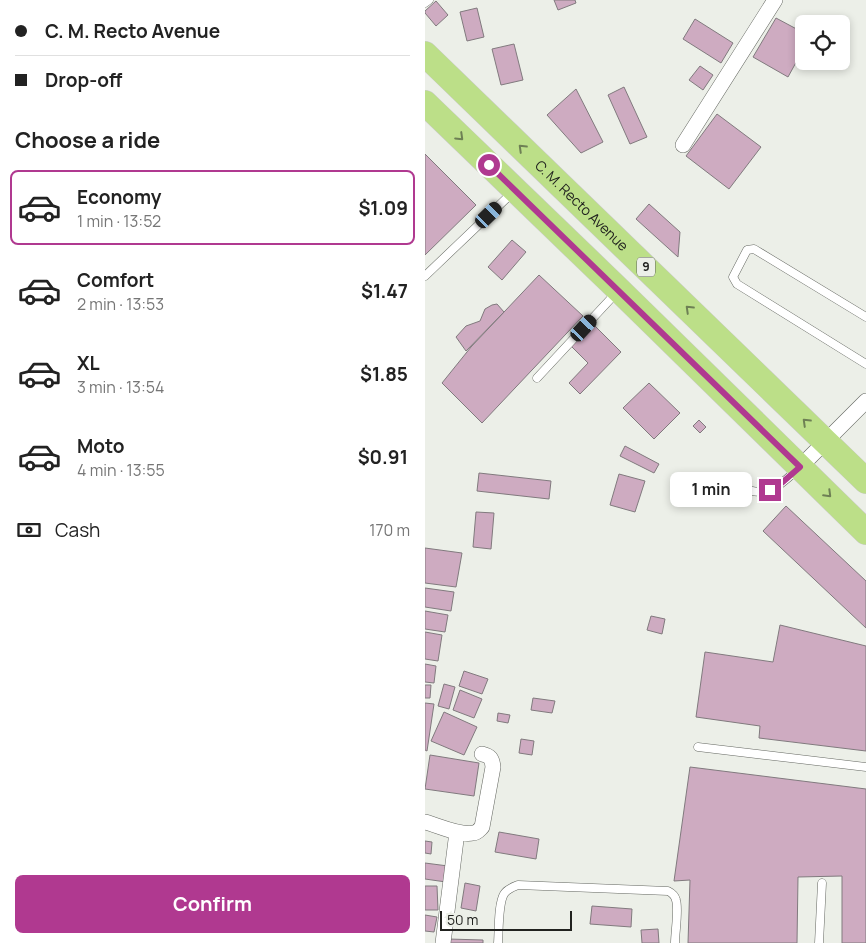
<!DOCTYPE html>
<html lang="en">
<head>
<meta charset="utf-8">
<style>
  body { margin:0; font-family:Manrope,sans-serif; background:#f2f2f2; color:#222; height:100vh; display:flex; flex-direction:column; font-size:19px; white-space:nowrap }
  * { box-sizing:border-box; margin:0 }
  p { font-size:16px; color:#767676 }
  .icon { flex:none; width:28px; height:28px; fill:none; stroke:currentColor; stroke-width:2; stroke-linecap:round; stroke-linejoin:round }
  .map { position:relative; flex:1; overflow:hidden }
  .sheet { display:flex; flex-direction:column; background:#fff; width:425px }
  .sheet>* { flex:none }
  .hud { display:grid; align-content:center; height:110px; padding:0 15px; background:#fff }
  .tools { position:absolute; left:370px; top:15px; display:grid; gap:10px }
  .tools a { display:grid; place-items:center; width:55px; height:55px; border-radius:8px; background:#fff; box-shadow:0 2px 8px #0003; font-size:25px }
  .scale { position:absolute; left:15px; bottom:12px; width:132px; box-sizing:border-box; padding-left:5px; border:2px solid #21221f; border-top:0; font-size:14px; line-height:18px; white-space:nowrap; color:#21221f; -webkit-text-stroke:4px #ecefe8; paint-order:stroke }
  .end { position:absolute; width:22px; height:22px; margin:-11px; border:6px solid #b03990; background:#fff; box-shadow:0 0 0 2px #fff }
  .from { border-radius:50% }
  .bubble { position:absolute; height:35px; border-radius:8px; background:#fff; box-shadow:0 2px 8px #0003; font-size:16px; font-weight:700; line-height:35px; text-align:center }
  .car { position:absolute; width:15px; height:30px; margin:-15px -8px; border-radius:6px; box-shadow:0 0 4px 1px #0007; background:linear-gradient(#222 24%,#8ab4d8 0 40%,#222 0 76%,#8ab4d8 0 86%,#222 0) }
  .hud b { display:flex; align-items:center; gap:18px; height:48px; font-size:19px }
  .hud b+b { border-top:1px solid #e0e0e0 }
  .hud i { width:12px; height:12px; background:#222 }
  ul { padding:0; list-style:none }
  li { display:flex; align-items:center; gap:15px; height:75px; margin:0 10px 8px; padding:0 5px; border:2px solid transparent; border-radius:8px }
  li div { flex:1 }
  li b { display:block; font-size:19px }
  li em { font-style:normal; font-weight:700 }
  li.current { border-color:#b03990 }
  li>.icon { width:45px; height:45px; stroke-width:1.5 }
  h2 { padding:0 15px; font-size:22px; line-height:60px }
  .pay { display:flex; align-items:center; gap:12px; height:55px; padding:0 15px; font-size:19px }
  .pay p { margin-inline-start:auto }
  .button { display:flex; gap:10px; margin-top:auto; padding:10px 15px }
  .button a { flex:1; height:58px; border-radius:8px; background:#b03990; color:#fff; font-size:20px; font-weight:700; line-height:58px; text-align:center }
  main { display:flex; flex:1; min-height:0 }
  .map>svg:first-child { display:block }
  .building { fill:#ceabc1; stroke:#817a7e }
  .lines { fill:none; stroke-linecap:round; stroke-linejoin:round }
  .service-casing { stroke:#656862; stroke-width:9 }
  .minor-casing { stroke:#656862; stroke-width:16 }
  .trunk-casing { stroke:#cacac9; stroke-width:26 }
  .service { stroke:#fff; stroke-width:8 }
  .minor { stroke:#fff; stroke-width:15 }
  .trunk { stroke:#bcdf88; stroke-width:25 }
  .oneway { stroke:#6e8054 }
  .route { stroke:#b03990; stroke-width:6 }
  .labels { text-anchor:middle; stroke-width:4.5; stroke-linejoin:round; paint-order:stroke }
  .shield { fill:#ecefe8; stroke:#5e605b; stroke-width:1 }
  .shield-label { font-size:12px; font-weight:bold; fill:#21221f }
  .street-label { font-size:14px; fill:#21221f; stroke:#ecefe8 }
</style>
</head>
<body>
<main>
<section class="sheet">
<div class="hud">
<b><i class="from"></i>C. M. Recto Avenue</b>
<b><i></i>Drop-off</b>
</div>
<h2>Choose a ride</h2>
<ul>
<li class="current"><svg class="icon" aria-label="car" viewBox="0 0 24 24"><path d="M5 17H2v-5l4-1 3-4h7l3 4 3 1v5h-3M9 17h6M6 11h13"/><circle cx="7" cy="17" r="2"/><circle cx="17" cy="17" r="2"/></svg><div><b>Economy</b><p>1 min · 13:52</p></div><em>$1.09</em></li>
<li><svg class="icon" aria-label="car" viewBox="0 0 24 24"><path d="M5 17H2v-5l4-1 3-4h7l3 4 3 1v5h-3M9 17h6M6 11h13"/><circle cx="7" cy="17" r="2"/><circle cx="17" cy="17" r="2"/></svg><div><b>Comfort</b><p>2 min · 13:53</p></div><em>$1.47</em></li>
<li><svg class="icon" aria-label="car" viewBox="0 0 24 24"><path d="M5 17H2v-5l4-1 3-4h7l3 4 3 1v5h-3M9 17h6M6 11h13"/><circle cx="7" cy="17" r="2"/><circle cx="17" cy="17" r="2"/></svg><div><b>XL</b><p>3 min · 13:54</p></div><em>$1.85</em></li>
<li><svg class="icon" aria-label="car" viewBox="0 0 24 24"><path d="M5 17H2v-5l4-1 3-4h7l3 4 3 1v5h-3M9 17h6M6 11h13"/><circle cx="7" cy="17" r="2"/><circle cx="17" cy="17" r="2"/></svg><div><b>Moto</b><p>4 min · 13:55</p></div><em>$0.91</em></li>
</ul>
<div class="pay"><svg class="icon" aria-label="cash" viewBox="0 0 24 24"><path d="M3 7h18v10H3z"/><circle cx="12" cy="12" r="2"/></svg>Cash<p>170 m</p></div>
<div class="button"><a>Confirm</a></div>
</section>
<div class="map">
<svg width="441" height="943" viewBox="0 0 441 943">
  <rect width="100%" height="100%" fill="#ecefe8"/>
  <path class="building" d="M129,0H150L151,3L133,10Z
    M11,1L23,15L11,26L0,13V11Z
    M52,8L59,37L42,41L35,12Z
    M351,18L379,33V48L363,77L328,57Z
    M270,19L308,43L296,63L258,39Z
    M89,44L98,80L76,85L67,49Z
    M275,66L288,75L278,90L264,80Z
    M199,87L222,137L205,144L183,95Z
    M151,89L178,142L156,153L122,115Z
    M292,114L336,147L304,189L261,156Z
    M0,154L51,205L0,255Z
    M224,204L255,232L253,257L211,219Z
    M87,240L101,252L77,280L63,267Z
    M114,275L158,316L57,423L17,383L46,347Z
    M72,304L79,312L41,351L31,337L41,326L55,321L60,309L67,305Z
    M167,323L196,352L155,394L144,383L163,363L145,345Z
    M224,383L255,413L229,439L198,408Z
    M274,420L281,427L275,433L268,426Z
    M200,446L234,464L229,473L195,456Z
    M54,473L126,481L124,499L52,491Z
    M194,474L220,481L210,512L185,505Z
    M361,506L441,581V628L338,531Z
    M51,512L69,513L66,549L48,547Z
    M0,548L37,553L31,587L0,583Z
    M0,588L29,592L26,611L0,607Z
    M0,611L23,615L20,632L0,629Z
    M226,616L240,619L237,634L222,630Z
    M355,625L441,646V751L334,738L335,726L271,717L280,652L348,662Z
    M0,632L17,635L13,661L0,659Z
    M0,664L11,666L9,683L0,682Z
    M39,671L63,679L57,694L34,686Z
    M19,684L30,687L24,709L13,706Z
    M0,685H6L5,698H0Z
    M35,690L57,699L49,718L28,710Z
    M108,698L130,701L127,713L106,710Z
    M0,703L9,704L2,751L0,750Z
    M19,712L52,727L39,755L6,741Z
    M73,713L85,715L83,723L72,721Z
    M96,739L109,741L107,755L94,753Z
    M5,755L54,763L49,796L0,789Z
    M265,767L441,789V943H417V876L373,877L372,943H263L265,880L249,881Z
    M74,832L114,839L111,859L70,852Z
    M0,841L7,842L6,854L0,853Z
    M0,863L23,866L21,882L0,879Z
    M40,883L55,886L51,911L36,908Z
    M0,886H12L13,910H0Z
    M167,906L207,909L206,927L165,924Z
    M0,915L12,917L9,932L0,931Z
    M233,929L234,943H217L216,930Z
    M23,939L58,940V943H23Z"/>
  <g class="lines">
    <defs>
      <path id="service" d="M0,3L4,0
        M0,276L87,193
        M441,317L329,249L322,250L308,277L312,284L441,364
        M112,378L192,292
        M292,477C308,484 331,498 348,489C357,484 365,476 373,469
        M273,747L441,767
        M73,943C74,931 73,904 79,894C82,889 88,887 93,885L243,891C247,893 250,895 251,900C254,909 250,932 250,943
        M394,943L397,883"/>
      <path id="minor" d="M258,145L350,0
        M375,467L441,401
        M0,822C12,825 35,836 48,833C52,833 54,830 57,827L68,767C67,758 65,756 57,754
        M18,943L32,832"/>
      <g id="trunk">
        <path id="s1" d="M0,54L441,481"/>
        <path d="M0,103L194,290L441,532"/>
      </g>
    </defs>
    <use href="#service" class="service-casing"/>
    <use href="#minor" class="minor-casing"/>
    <use href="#trunk" class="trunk-casing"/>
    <use href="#service" class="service"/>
    <use href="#minor" class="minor"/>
    <use href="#trunk" class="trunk"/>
  </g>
  <defs><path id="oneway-chevron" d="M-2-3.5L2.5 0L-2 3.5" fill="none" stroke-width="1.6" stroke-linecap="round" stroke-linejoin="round" transform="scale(1.25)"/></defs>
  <g class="oneway">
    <use href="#oneway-chevron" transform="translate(35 137) rotate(44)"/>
    <use href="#oneway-chevron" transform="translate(97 148) rotate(-136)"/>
    <use href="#oneway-chevron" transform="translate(264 309) rotate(-136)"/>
    <use href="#oneway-chevron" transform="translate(381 422) rotate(-136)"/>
    <use href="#oneway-chevron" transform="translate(403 494) rotate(45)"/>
  </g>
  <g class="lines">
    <path class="route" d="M64,165L375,467L352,487L345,490"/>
  </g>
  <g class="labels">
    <rect class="shield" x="212" y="257.5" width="18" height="19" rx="4"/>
    <g class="shield-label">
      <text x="221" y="271">9</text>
    </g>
    <g class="street-label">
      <text dy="5" stroke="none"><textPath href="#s1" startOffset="218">C. M. Recto Avenue</textPath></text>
    </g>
  </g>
</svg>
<div class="tools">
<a><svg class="icon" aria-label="locate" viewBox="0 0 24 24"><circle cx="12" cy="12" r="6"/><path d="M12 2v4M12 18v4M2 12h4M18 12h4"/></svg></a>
</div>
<div class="scale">50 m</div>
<i class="end from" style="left:64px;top:165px"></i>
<i class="end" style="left:345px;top:490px"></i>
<div class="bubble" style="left:245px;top:472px;width:82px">1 min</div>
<i class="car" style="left:64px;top:215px;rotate:46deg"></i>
<i class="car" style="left:159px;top:328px;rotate:43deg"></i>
</div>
</main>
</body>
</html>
